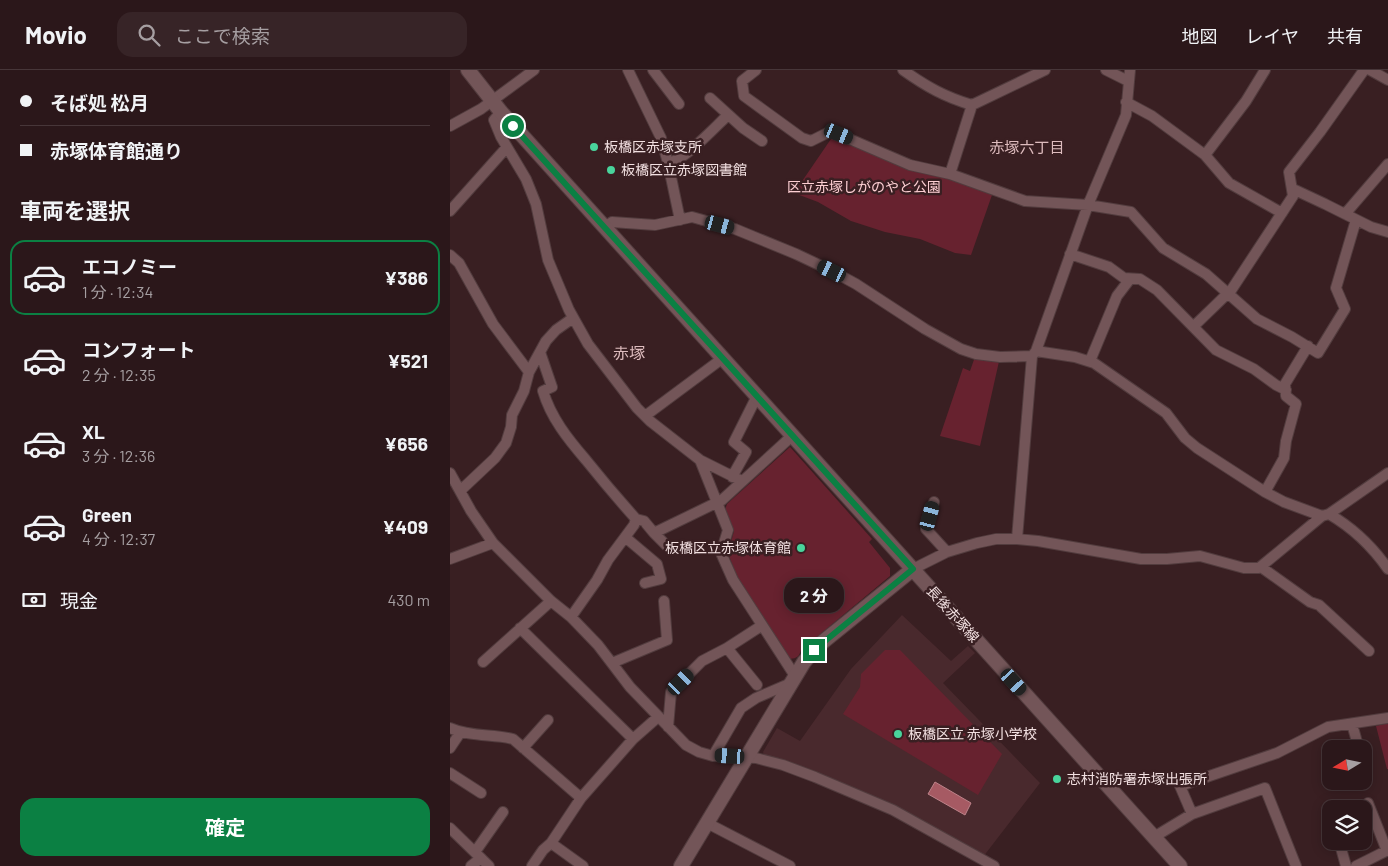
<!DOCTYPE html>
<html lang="ja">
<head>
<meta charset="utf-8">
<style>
  body { margin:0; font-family:Barlow,"Noto Sans JP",sans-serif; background:#372427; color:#f1f3f6; height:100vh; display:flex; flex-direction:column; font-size:19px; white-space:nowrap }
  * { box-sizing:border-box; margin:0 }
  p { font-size:16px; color:#a69fa2 }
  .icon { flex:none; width:28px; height:28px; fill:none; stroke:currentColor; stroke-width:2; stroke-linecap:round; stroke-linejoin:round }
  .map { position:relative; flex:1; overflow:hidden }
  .details { display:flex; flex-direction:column; background:#2b171a; width:450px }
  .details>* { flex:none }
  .top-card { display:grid; align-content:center; height:110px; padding:0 20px; background:#2b171a }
  .needle { width:32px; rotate:260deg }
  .tools { position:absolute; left:872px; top:670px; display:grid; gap:10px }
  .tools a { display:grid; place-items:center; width:50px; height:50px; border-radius:10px; background:#2b171a; box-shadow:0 2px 12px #0003,0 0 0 1px #473639; font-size:25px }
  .end { position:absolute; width:22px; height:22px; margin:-11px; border:6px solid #0b8043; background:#fff; box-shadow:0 0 0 2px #fff }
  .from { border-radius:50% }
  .bubble { position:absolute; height:35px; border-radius:15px; background:#2b171a; box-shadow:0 2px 12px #0003,0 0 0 1px #473639; font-size:16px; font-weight:700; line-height:35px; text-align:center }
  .car { position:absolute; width:15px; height:30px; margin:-15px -8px; border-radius:6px; box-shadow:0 0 4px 1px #0007; background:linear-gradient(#222 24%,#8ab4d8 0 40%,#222 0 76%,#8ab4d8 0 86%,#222 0) }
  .top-card b { display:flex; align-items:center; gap:18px; height:48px; font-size:19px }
  .top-card b+b { border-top:1px solid #473639 }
  .top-card i { width:12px; height:12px; background:#f1f3f6 }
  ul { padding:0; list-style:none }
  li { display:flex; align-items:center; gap:15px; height:75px; margin:0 10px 8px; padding:0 10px; border:2px solid transparent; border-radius:15px }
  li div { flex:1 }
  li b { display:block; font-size:19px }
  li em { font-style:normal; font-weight:700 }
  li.active { border-color:#0b8043 }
  li>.icon { width:45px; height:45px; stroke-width:1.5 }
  h2 { padding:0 20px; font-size:22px; line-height:60px }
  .pay { display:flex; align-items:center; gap:12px; height:55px; padding:0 20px; font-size:19px }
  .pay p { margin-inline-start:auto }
  .primary-button { display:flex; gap:10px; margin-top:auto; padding:10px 20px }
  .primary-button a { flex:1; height:58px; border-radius:15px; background:#0b8043; color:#fff; font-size:20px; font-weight:700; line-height:58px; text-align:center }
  header { display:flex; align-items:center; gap:30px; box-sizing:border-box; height:70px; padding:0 25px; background:#2b171a; border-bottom:1px solid #473639 }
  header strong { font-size:24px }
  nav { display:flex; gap:28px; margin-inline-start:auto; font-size:18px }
  .search { width:350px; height:45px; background:#372427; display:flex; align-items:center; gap:12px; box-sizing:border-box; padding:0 18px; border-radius:15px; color:#a69fa2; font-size:19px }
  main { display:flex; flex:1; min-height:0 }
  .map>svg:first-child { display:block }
  .built { fill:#49292d }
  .green { fill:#67222f }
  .water { fill:#a65a63; stroke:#bd8289 }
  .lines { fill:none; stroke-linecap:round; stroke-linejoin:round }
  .street-casing { stroke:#523c3e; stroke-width:12 }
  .secondary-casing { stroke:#523c3e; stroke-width:16 }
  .street { stroke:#735558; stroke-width:10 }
  .secondary { stroke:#735558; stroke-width:14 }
  .route { stroke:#0b8043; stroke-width:6 }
  .poi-dot { fill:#49d49c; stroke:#391f22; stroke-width:2 }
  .labels { text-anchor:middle; stroke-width:5; stroke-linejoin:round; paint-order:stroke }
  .poi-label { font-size:14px; fill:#f2e0e1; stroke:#391f22; text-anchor:start }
  .park-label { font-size:14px; fill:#fdcfd3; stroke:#391f22 }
  .street-label { font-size:14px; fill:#f2e0e1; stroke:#391f22 }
  .neighbourhood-label { font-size:15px; fill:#debcbe; stroke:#391f22 }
  .quarter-label { font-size:16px; fill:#debcbe; stroke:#391f22 }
</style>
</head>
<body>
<header>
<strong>Movio</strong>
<div class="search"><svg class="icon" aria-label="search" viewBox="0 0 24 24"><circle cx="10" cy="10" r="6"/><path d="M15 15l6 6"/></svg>ここで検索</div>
<nav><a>地図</a><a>レイヤ</a><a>共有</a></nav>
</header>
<main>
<section class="details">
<div class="top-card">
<b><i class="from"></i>そば処 松月</b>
<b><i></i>赤塚体育館通り</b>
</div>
<h2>車両を選択</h2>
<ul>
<li class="active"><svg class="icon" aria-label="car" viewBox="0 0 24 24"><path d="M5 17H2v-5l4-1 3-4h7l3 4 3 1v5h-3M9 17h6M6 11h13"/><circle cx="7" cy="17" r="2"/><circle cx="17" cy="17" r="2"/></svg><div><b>エコノミー</b><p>1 分 · 12:34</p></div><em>¥386</em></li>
<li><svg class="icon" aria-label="car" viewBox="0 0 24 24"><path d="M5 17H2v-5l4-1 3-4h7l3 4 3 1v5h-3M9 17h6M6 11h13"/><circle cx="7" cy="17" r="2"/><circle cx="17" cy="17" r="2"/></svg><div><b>コンフォート</b><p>2 分 · 12:35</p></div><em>¥521</em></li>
<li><svg class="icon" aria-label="car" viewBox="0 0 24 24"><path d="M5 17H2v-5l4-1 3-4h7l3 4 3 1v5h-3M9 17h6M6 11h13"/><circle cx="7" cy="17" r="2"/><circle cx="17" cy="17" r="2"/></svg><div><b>XL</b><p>3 分 · 12:36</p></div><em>¥656</em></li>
<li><svg class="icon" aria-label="car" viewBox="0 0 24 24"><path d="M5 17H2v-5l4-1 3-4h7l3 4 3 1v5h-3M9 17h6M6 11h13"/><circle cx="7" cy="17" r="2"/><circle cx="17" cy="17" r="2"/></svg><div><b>Green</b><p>4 分 · 12:37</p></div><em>¥409</em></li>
</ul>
<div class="pay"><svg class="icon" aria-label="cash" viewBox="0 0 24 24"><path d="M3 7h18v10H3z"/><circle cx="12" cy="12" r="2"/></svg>現金<p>430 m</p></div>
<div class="primary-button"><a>確定</a></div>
</section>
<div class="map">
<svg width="938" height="796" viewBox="0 0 938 796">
  <rect width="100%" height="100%" fill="#391f22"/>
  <path class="built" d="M452,545L501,591L518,576L525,583L493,613L590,713L533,787L445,738L315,687L313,682L327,658L350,671L401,599Z"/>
  <path class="green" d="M383,66L499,107L542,125L521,185L505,183L470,169L435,162L401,151L368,132L344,123Z
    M526,284L550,287L530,376L490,366L513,298L520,301Z
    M340,377L422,469L419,472L440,498V506L351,580C349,587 347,588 340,589L287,507L278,483L284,461L275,440L277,434Z
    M435,580H450L552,684L528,725L393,644L410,617L411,604Z
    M938,653V699H937L926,656Z"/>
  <path class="water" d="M485,712L521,733L515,745L478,724Z"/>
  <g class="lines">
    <defs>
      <path id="street" d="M178,0L211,68L218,93L230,150
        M203,0L229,34
        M306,0L292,11L294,26L352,68L361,71L381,61L460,95L500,104L575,131L638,135L681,142L713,178L756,204L807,249L842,267L868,283L895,239L886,218L906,150
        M453,0C477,17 495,27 522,35
        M656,0L678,11
        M920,0L938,10
        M260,28L293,58L312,71
        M676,32L702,46L755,85L779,113L832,143
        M51,42L44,50L51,67L76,109L86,134L98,190L119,240L138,274L187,338L200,351L250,390L292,411
        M0,56L31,39L84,0
        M755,85L796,31L815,0
        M218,93C234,91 265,57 278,45
        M500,104L522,35L595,0
        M843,119L875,134L921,157L938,162
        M0,141L57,77
        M895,144L938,94
        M155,157L162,152L205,155L242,147L285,159L346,184L382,201L406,214L475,259L511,279L526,284L550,287L582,286
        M620,184L659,197L674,208L690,209L707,220L766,280L804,299L826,315L836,320
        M0,185L9,193L43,254L79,302
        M744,256L775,226L780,222L843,126L839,102L870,62L914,0
        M586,281L625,287L644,293L716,343L735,368L747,378L815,422L834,432L872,446
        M90,282L102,317L93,321C101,348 118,369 136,390C152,410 169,430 186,449L184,455L158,490L147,510L121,547
        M640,291L667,226L680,209
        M195,346L273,288
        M250,390L278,460L271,483L283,510L345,606
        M0,403L21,441L43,473L101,531L121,547L148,575L180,617L236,675L249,682L263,686L306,688L333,695L365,707L443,740L544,796
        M282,407L296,382L284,372L307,326
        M10,421L45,388L56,373L61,357L62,345L74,321L79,302L96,271L106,260L123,248
        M815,422L834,388L836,371L846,334L836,326L835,314L858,276
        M484,432L476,459L497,482
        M879,444C903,458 922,476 938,499
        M186,449L194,451L204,463L272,430L343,365
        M204,463L218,477
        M175,467L207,494L211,509L195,513
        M567,469L582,286L586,281L638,135L676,45L680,0
        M0,489L43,473
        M811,497L860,532L869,535L919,581
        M463,499L497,482L527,473L546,469H567L588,471L691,489H717L750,486L794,498H809L872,446L879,444L938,403
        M70,558L183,669
        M277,578L307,615
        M33,592L101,531
        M162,593L217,570L214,531
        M902,654L909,679
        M218,657L221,622L252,591L277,578L311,556
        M0,658C20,667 43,664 63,669L131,728
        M0,678L10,663
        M73,678L98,650
        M263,686L291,638L306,628L341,613
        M914,698L916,705
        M0,703L31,723
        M918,733L937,781
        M742,744L730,716L827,683L878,657L938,648
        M257,753L340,796
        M0,758L39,796
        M704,767L742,744L815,718L846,796
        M889,771L896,796
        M101,773L133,796
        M25,782L53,742
        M21,796L31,788
        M82,796L93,780L101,773L131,728L183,669L208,647
        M906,796L938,780"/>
      <path id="secondary" d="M18,0L51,42L730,796
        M231,796L354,592L369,575L463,499"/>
    </defs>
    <use href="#street" class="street-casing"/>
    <use href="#secondary" class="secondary-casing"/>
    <use href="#street" class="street"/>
    <use href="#secondary" class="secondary"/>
  </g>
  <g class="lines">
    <path class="route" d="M63,56L463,499L364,580"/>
  </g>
  <g class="poi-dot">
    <circle cx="144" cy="77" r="5"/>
    <circle cx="161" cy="100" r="5"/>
    <circle cx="351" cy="478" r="5"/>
    <circle cx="448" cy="664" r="5"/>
    <circle cx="607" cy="709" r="5"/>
  </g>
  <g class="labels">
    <g class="poi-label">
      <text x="154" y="82">板橋区赤塚支所</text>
      <text x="171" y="105">板橋区立赤塚図書館</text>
      <text x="341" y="483" text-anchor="end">板橋区立赤塚体育館</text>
      <text x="458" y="669">板橋区立 赤塚小学校</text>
      <text x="617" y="714">志村消防署赤塚出張所</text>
    </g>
    <g class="park-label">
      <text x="414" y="122">区立赤塚しがのやと公園</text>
    </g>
    <g class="street-label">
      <text transform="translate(503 544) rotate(48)" y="5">長後赤塚線</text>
    </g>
    <g class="neighbourhood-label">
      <text x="577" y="83">赤塚六丁目</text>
    </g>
    <g class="quarter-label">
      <text x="179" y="289">赤塚</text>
    </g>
  </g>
</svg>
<div class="tools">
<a><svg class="needle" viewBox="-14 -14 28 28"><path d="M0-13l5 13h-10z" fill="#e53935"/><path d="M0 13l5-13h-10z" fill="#a69fa2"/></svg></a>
<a><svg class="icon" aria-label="layers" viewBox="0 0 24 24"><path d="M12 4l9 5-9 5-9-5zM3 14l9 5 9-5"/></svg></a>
</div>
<i class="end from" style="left:63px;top:56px"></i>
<i class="end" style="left:364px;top:580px"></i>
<div class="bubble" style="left:334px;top:508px;width:60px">2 分</div>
<i class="car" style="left:389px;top:64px;rotate:112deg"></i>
<i class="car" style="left:270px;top:155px;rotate:105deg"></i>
<i class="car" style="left:382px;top:201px;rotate:296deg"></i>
<i class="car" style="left:480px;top:446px;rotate:15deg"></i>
<i class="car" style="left:231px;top:612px;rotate:45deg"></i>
<i class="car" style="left:564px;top:612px;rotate:138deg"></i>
<i class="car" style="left:280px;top:686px;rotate:273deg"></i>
</div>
</main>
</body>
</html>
